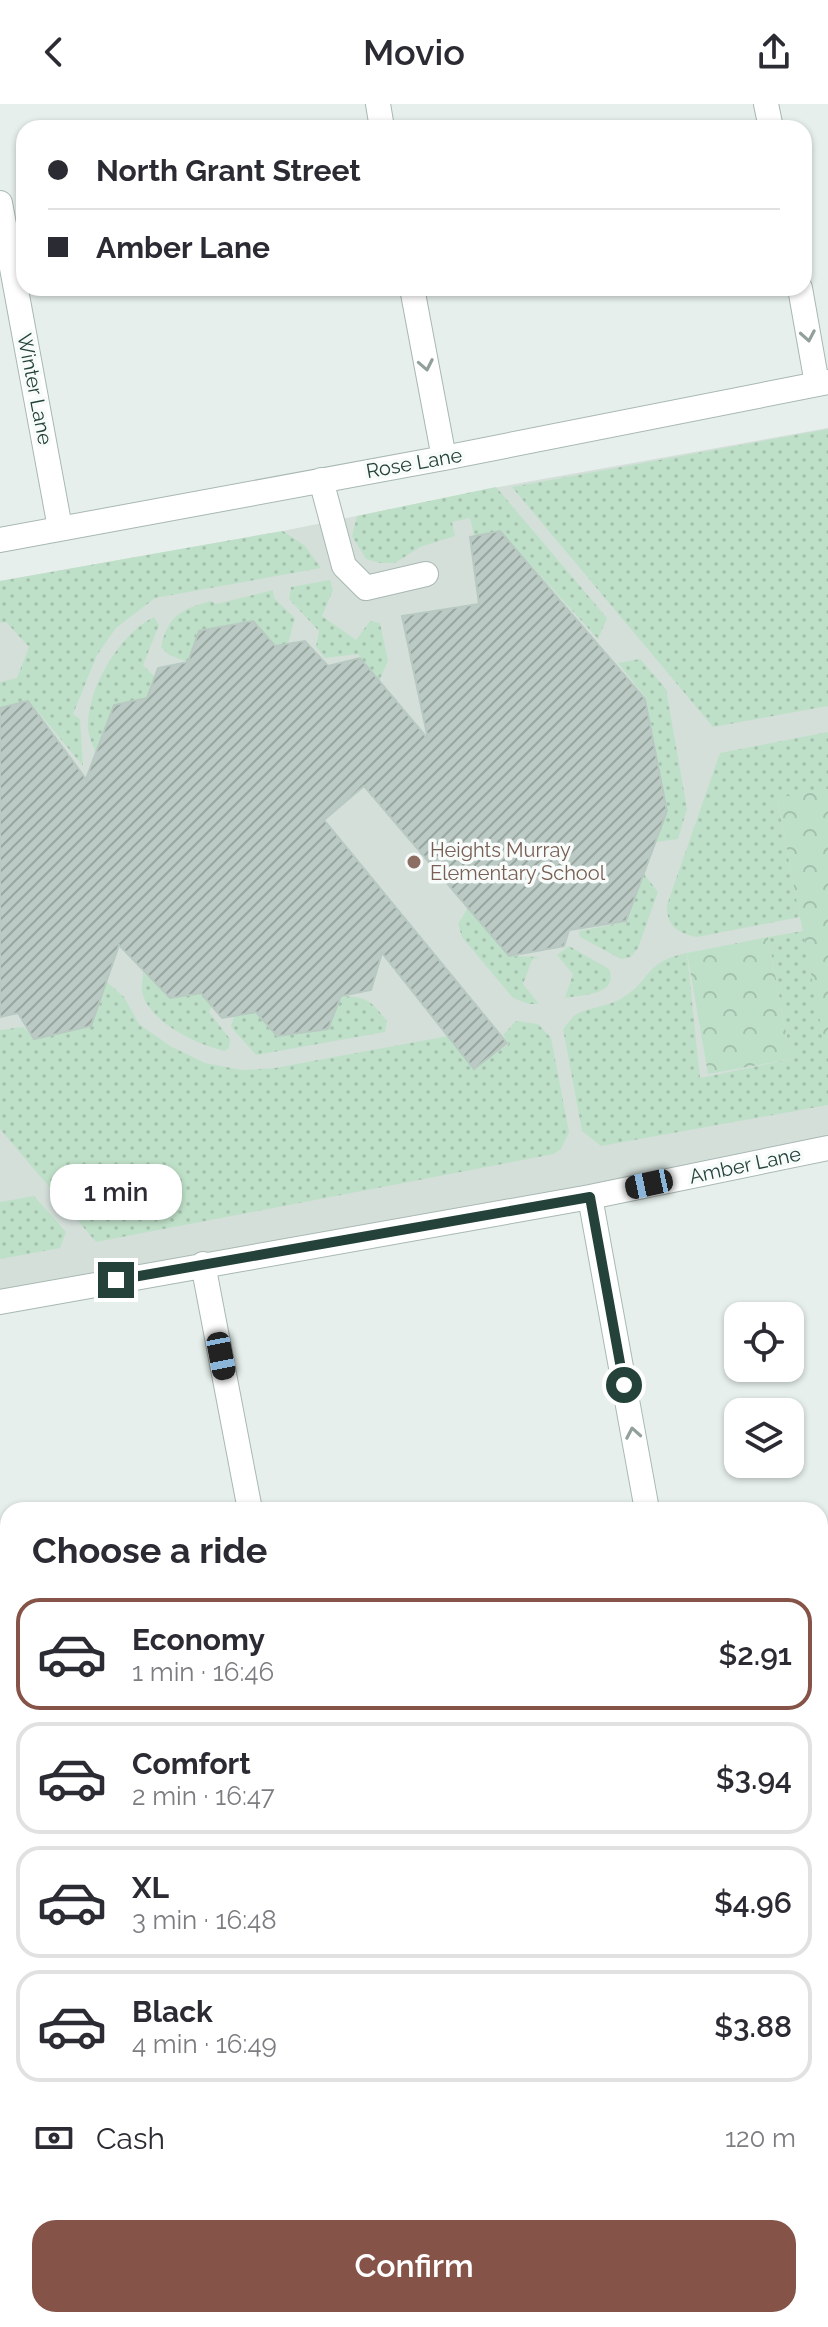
<!DOCTYPE html>
<html lang="en">
<head>
<meta charset="utf-8">
<style>
  body { margin:0; font-family:Raleway,sans-serif; background:#f2f2f3; color:#2b2b33; height:100vh; display:flex; flex-direction:column; font-size:30px; white-space:nowrap }
  * { box-sizing:border-box; margin:0 }
  p { font-size:26px; color:#7c7c81 }
  .icon { flex:none; width:44px; height:44px; fill:none; stroke:currentColor; stroke-width:2; stroke-linecap:round; stroke-linejoin:round }
  .map { position:relative; flex:1; overflow:hidden }
  .details { position:absolute; left:0px; top:1398px; width:828px; height:826px; display:flex; flex-direction:column; background:#fff; border-radius:24px 24px 0 0; box-shadow:0 2px 6px #0004 }
  .details>* { flex:none }
  .top-card { position:absolute; left:16px; top:16px; width:796px; height:176px; border-radius:24px; box-shadow:0 2px 6px #0004; display:grid; align-content:center; height:176px; padding:0 32px; background:#fff }
  .fabs { position:absolute; left:724px; top:1198px; display:grid; gap:16px }
  .fabs a { display:grid; place-items:center; width:80px; height:80px; border-radius:16px; background:#fff; box-shadow:0 2px 6px #0004; font-size:40px }
  .end { position:absolute; width:36px; height:36px; margin:-18px; border:10px solid #24423a; background:#fff; box-shadow:0 0 0 4px #fff }
  .from { border-radius:50% }
  .bubble { position:absolute; height:56px; border-radius:24px; background:#fff; box-shadow:0 2px 6px #0004; font-size:26px; font-weight:600; line-height:56px; text-align:center }
  .car { position:absolute; width:24px; height:48px; margin:-24px -12px; border-radius:10px; box-shadow:0 0 6px 2px #0007; background:linear-gradient(#222 24%,#8ab4d8 0 40%,#222 0 76%,#8ab4d8 0 86%,#222 0) }
  .top-card b { display:flex; align-items:center; gap:28px; height:76px; font-size:30px }
  .top-card b+b { border-top:2px solid #e1e1e2 }
  .top-card i { width:20px; height:20px; background:#2b2b33 }
  ul { padding:0; list-style:none }
  li { display:flex; align-items:center; gap:24px; height:112px; margin:0 16px 12px; padding:0 16px; border:4px solid #e1e1e2; border-radius:24px }
  li div { flex:1 }
  li b { display:block; font-size:30px }
  li em { font-style:normal; font-weight:600 }
  li.current { border-color:#855347 }
  li>.icon { width:72px; height:72px; stroke-width:1.5 }
  h2 { padding:0 32px; font-size:36px; line-height:96px }
  .pay { display:flex; align-items:center; gap:20px; height:88px; padding:0 32px; font-size:30px }
  .pay p { margin-inline-start:auto }
  .primary-button { display:flex; gap:16px; margin-top:auto; padding:16px 32px }
  .primary-button a { flex:1; height:92px; border-radius:24px; background:#855347; color:#fff; font-size:32px; font-weight:600; line-height:92px; text-align:center }
  header { display:flex; justify-content:space-between; align-items:center; height:104px; padding:0 32px; background:#fff; font-size:36px; font-weight:600 }
  .map>svg:first-child { display:block }
  .built { fill:#d4dfda }
  .grass { fill:url(#grass-dots) }
  .forest { fill:url(#forest-crowns) }
  .building { fill:url(#building-hatch); stroke:#b8c9c2; stroke-width:2 }
  .lines { fill:none; stroke-linecap:round; stroke-linejoin:round }
  .minor-casing { stroke:#a8b8b2; stroke-width:26 }
  .minor { stroke:#fff; stroke-width:24 }
  .oneway { stroke:#92a09c }
  .route { stroke:#24423a; stroke-width:10 }
  .education-dot { fill:#8d6e63; stroke:#f7fbf9; stroke-width:3 }
  .labels { text-anchor:middle; stroke-width:7; stroke-linejoin:round; paint-order:stroke }
  .street-label { font-size:20px; fill:#24423a; stroke:#f7fbf9 }
  .education-label { font-size:20px; fill:#785e54; stroke:#f7fbf9; text-anchor:start }
</style>
</head>
<body>
<header><svg class="icon" aria-label="back" viewBox="0 0 24 24"><path d="M15 5l-7 7 7 7"/></svg>Movio<svg class="icon" aria-label="share" viewBox="0 0 24 24"><path d="M12 15V3M7 8l5-5 5 5M5 13v7h14v-7"/></svg></header>
<div class="map">
<svg width="828" height="2223" viewBox="0 0 828 2223">
  <defs>
    <pattern id="grass-dots" width="8" height="8" patternUnits="userSpaceOnUse" patternTransform="scale(2)"><rect width="8" height="8" fill="#bfe0c8"/><path d="M2 2h.1M6 6h.1" fill="none" stroke="#a4c1ad" stroke-width="1.8" stroke-linecap="round"/></pattern>
    <pattern id="forest-crowns" width="20" height="18" patternUnits="userSpaceOnUse" patternTransform="scale(2)"><rect width="20" height="18" fill="#bfe0c8"/><path d="M2 6a3 3 0 1 1 6 0M12 15a3 3 0 1 1 6 0" fill="none" stroke="#a4c1ad"/></pattern>
    <pattern id="building-hatch" width="6" height="6" patternUnits="userSpaceOnUse" patternTransform="scale(2)"><rect width="6" height="6" fill="#bbcac4"/><path d="M-1 1l2-2M0 6l6-6M5 7l2-2" fill="none" stroke="#98a6a0"/></pattern>
  </defs>
  <rect width="100%" height="100%" fill="#e6efeb"/>
  <path class="built" d="M828,324V1039L0,1193V477L283,427L504,382Z"/>
  <path class="grass" d="M828,325V602L713,623L512,383Z
    M496,383L607,514L598,535L500,427L474,432L470,414L452,418L455,432L420,443L395,459H380L366,455L352,432L357,412Z
    M283,427L305,442L321,464L155,494L116,524L97,551L73,610L80,615L83,662L29,597L0,604V578L17,574L29,543L6,518L0,519V477Z
    M330,476L333,486L322,512L356,536L370,517L380,519L388,557L379,577L358,550L325,554L316,543L319,527L289,495L291,483Z
    M273,486L274,494L295,514L288,540L274,542L200,527L188,558L169,551L161,543C168,511 182,505 211,497L216,500Z
    M154,513L159,521L143,561L155,573L147,594L114,601L96,650C93,642 89,633 88,625C86,586 119,530 154,513Z
    M640,555L666,585L687,705L678,735L656,738L668,707L646,594L618,559Z
    M828,628V685L777,695L800,813L697,833C678,829 666,822 667,801L720,649Z
    M644,770L658,788L638,844L631,853L621,855L580,833L579,827L627,818Z
    M468,804L509,852L539,853L532,856L523,880L539,900H529L513,894L462,833L458,820Z
    M803,827L828,948V1001L601,1042L582,1027L563,925C567,921 571,914 575,911C583,905 610,902 622,894C652,876 643,858 687,849L700,974L791,955L768,833Z
    M569,842L609,865C619,891 584,891 565,894L573,870L557,851Z
    M143,868L170,894L201,889L212,902L209,908L230,935L229,944L225,947C197,941 149,918 142,888C141,882 143,874 143,868Z
    M106,877L124,893L139,920L170,942L205,959L242,966L275,964L448,932L474,965L509,940L503,931L516,917L538,920L551,934L569,1028L561,1045L554,1050L96,1138L0,1025V926L23,923L35,935L91,922Z
    M341,892C368,893 370,896 387,917L385,928L256,951L231,923L234,912L256,908L277,932L328,925Z
    M34,1092L66,1128L60,1144L0,1155V1098Z"/>
  <path class="forest" d="M828,685V948H826L777,694Z
    M768,833L791,955L708,970L687,849Z"/>
  <path class="building" d="M500,427L645,595L667,707L626,817L569,826L564,842L509,852L364,682L324,716L507,939L474,965L382,849L371,886L341,892L328,925L277,932L256,908L222,914L201,889L170,894L119,841L91,922L34,935L18,909L0,913V604L28,597L86,675L114,601L147,594L158,564L188,558L199,527L253,517L275,542L305,537L328,562L360,554L428,635L402,512L479,500L470,433Z"/>
  <g class="lines">
    <defs>
      <path id="minor" d="M378,0L382,24
        M766,0L771,24
        M0,99L60,424
        M412,184L444,354
        M800,184L817,280
        M321,376L344,462L366,484L426,470
        M0,436L444,354L828,278
        M590,1093L647,1406
        M203,1160L250,1406
        M0,1198L590,1093L828,1044
        M0,2201L4,2223
        M406,2216L407,2223
        M796,2216L797,2223"/>
    </defs>
    <use href="#minor" class="minor-casing"/>
    <use href="#minor" class="minor"/>
  </g>
  <defs><path id="oneway-chevron" d="M-2-3.5L2.5 0L-2 3.5" fill="none" stroke-width="1.6" stroke-linecap="round" stroke-linejoin="round" transform="scale(2)"/></defs>
  <g class="oneway">
    <use href="#oneway-chevron" transform="translate(808 232) rotate(80)"/>
    <use href="#oneway-chevron" transform="translate(426 261) rotate(79)"/>
    <use href="#oneway-chevron" transform="translate(633 1329) rotate(-100)"/>
  </g>
  <g class="lines">
    <path class="route" d="M116,1176L590,1093L624,1281"/>
  </g>
  <circle class="education-dot" cx="414" cy="758" r="8"/>
  <g class="labels">
    <g class="street-label">
      <text transform="translate(35 285) rotate(79)" y="7">Winter Lane</text>
      <text transform="translate(414 359) rotate(-10)" y="7">Rose Lane</text>
      <text transform="translate(745 1061) rotate(-12)" y="7">Amber Lane</text>
    </g>
    <g class="education-label">
      <text x="430" y="753">Heights Murray<tspan x="430" dy="23">Elementary School</tspan></text>
    </g>
  </g>
</svg>
<div class="fabs">
<a><svg class="icon" aria-label="locate" viewBox="0 0 24 24"><circle cx="12" cy="12" r="6"/><path d="M12 2v4M12 18v4M2 12h4M18 12h4"/></svg></a>
<a><svg class="icon" aria-label="layers" viewBox="0 0 24 24"><path d="M12 4l9 5-9 5-9-5zM3 14l9 5 9-5"/></svg></a>
</div>
<i class="end from" style="left:624px;top:1281px"></i>
<i class="end" style="left:116px;top:1176px"></i>
<div class="bubble" style="left:50px;top:1060px;width:132px">1 min</div>
<i class="car" style="left:649px;top:1080px;rotate:258deg"></i>
<i class="car" style="left:221px;top:1252px;rotate:169deg"></i>
<div class="top-card">
<b><i class="from"></i>North Grant Street</b>
<b><i></i>Amber Lane</b>
</div>
<section class="details">
<h2>Choose a ride</h2>
<ul>
<li class="current"><svg class="icon" aria-label="car" viewBox="0 0 24 24"><path d="M5 17H2v-5l4-1 3-4h7l3 4 3 1v5h-3M9 17h6M6 11h13"/><circle cx="7" cy="17" r="2"/><circle cx="17" cy="17" r="2"/></svg><div><b>Economy</b><p>1 min · 16:46</p></div><em>$2.91</em></li>
<li><svg class="icon" aria-label="car" viewBox="0 0 24 24"><path d="M5 17H2v-5l4-1 3-4h7l3 4 3 1v5h-3M9 17h6M6 11h13"/><circle cx="7" cy="17" r="2"/><circle cx="17" cy="17" r="2"/></svg><div><b>Comfort</b><p>2 min · 16:47</p></div><em>$3.94</em></li>
<li><svg class="icon" aria-label="car" viewBox="0 0 24 24"><path d="M5 17H2v-5l4-1 3-4h7l3 4 3 1v5h-3M9 17h6M6 11h13"/><circle cx="7" cy="17" r="2"/><circle cx="17" cy="17" r="2"/></svg><div><b>XL</b><p>3 min · 16:48</p></div><em>$4.96</em></li>
<li><svg class="icon" aria-label="car" viewBox="0 0 24 24"><path d="M5 17H2v-5l4-1 3-4h7l3 4 3 1v5h-3M9 17h6M6 11h13"/><circle cx="7" cy="17" r="2"/><circle cx="17" cy="17" r="2"/></svg><div><b>Black</b><p>4 min · 16:49</p></div><em>$3.88</em></li>
</ul>
<div class="pay"><svg class="icon" aria-label="cash" viewBox="0 0 24 24"><path d="M3 7h18v10H3z"/><circle cx="12" cy="12" r="2"/></svg>Cash<p>120 m</p></div>
<div class="primary-button"><a>Confirm</a></div>
</section>
</div>
</body>
</html>
